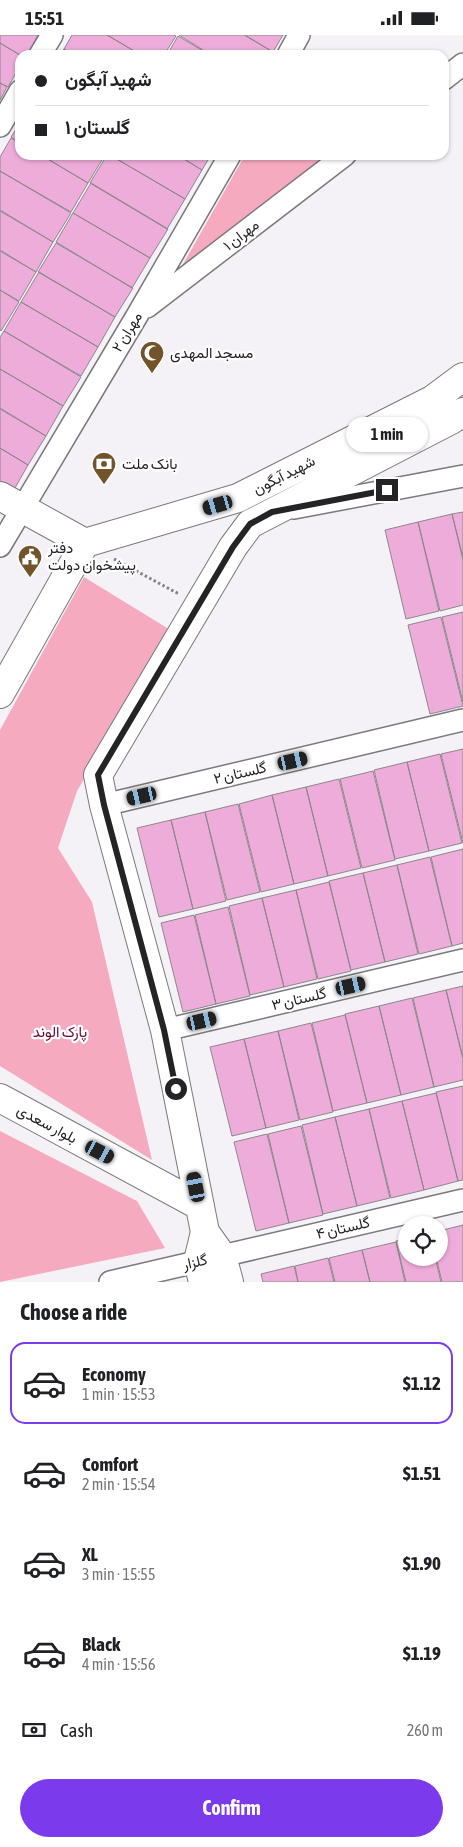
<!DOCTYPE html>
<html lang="en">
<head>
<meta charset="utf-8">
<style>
  body { margin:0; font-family:"Asap Condensed",Vazirmatn,sans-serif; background:#f6f6f6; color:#202124; height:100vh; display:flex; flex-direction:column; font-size:19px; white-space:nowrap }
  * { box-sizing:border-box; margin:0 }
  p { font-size:16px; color:#757577 }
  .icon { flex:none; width:28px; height:28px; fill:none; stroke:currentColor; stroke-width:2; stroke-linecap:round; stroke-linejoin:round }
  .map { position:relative; height:1247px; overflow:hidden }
  .details { display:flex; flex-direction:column; background:#fff; flex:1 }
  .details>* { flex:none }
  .hud { position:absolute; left:15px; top:15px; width:434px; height:110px; border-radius:15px; box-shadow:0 1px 4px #0004; display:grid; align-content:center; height:110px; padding:0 20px; background:#fff }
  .controls { position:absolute; left:398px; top:1181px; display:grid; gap:10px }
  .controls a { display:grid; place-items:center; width:50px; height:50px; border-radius:50%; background:#fff; box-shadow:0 1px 4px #0004; font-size:25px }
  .end { position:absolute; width:22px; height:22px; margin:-11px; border:6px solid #242325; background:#fff; box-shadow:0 0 0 2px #fff }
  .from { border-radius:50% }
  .bubble { position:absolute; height:35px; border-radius:18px; background:#fff; box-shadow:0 1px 4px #0004; font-size:16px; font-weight:700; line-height:35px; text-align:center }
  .car { position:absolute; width:15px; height:30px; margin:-15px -8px; border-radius:6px; box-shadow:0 0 4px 1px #0007; background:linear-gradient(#222 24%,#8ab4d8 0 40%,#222 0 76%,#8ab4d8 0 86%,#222 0) }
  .hud b { display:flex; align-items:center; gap:18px; height:48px; font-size:19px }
  .hud b+b { border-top:1px solid #e0e0e0 }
  .hud i { width:12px; height:12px; background:#202124 }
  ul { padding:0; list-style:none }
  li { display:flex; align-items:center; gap:15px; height:82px; margin:0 10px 8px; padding:0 10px; border:2px solid transparent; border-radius:15px }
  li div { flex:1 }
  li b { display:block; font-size:19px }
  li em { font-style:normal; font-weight:700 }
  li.current { border-color:#7c3aed }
  li>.icon { width:45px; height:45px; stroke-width:1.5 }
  h2 { padding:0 20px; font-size:22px; line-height:60px }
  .pay { display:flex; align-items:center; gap:12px; height:55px; padding:0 20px; font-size:19px }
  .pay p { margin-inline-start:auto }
  .primary-button { display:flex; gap:10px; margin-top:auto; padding:10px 20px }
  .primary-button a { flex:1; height:58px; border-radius:30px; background:#7c3aed; color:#fff; font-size:20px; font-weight:700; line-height:58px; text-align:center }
  .status { display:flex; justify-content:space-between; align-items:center; height:35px; padding:0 25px; background:#fff; direction:ltr }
  .status svg { height:14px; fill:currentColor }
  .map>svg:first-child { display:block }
  .green { fill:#f6aabf }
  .building { fill:#eeacda; stroke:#8b888a }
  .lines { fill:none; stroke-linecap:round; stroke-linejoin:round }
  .street-casing { stroke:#7b797c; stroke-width:24 }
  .secondary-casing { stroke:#7b797c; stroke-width:30 }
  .path { stroke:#868487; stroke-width:3; stroke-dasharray:2.5 2.5; stroke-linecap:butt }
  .street { stroke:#fff; stroke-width:21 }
  .secondary { stroke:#fff; stroke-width:28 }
  .route { stroke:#242325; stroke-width:6 }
  .labels { text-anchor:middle; stroke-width:4.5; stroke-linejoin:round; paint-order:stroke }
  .street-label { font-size:15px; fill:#242325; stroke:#fff }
  .poi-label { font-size:15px; fill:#242325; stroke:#fff; text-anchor:start }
  .park-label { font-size:15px; fill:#650731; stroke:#fff }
</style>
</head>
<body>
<div class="status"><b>15:51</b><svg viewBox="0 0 49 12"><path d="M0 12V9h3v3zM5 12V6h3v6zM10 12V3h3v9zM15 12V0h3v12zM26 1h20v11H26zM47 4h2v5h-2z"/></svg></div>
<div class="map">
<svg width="463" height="1247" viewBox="0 0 463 1247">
  <rect width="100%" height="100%" fill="#f4f2f6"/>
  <path class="green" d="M245,120H328L182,231Z
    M84,542L172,596L77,756L58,813L92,867L152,1125L0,1031V695Z
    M0,1096L137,1166L165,1213L0,1247Z"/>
  <path class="building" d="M0,0H38L27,20H20L0,8Z
    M72,0H107L141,20H73L64,14Z
    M107,0H174L176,1L164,20H141Z
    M179,0H244L273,17L271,20H211Z
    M245,0H283L273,17Z
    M178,1L210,20H167Z
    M0,8L20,20V31L8,52L0,48Z
    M64,14L74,20H60Z
    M0,48L7,52L0,65Z
    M20,88V108L11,102Z
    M11,103L20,108V120H41L88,148L71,177L0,136V122Z
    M41,120H105L88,148Z
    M107,120H110L185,164L167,194L90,148Z
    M110,120H177L202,135L185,164Z
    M178,120H211L202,135Z
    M0,136L71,178L53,207L0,175Z
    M91,148L168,194L150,223L73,178Z
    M0,176L53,207L36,237L0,215Z
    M73,178L150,223L132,253L56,207Z
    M56,208L133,253L115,282L38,237Z
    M0,216L36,237L19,266L0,255Z
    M39,237L115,282L98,312L21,267Z
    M0,255L19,267L1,296L0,295Z
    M21,267L98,312L81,341L4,296Z
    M4,296L81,342L63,371L0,334V302Z
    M0,334L63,371L46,401L0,373Z
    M0,374L46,401L28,430L0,413Z
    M0,413L28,430L11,460L0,453Z
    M463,477V523L452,479Z
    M452,479L463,525V570L440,576L418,487Z
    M418,487L439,576L406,584L385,495Z
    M463,577V667L442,582Z
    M441,582L463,671L430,679L408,590Z
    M463,714V808L441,719Z
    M440,719L462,808L429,816L407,727Z
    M407,727L429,816L395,824L374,735Z
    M373,736L395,825L362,833L340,744Z
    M339,744L361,833L328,841L306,752Z
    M306,752L328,841L294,849L272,760Z
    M272,760L294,849L261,857L239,769Z
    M238,769L260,857L227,865L205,777Z
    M205,777L226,866L193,874L171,785Z
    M171,785L193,874L159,882L137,793Z
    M463,814V908L452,911L431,822Z
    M430,822L452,911L419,919L397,830Z
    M397,830L418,919L385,927L363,838Z
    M363,838L385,927L351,935L329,846Z
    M329,847L351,936L318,944L296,855Z
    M296,855L317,944L284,952L262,863Z
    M262,863L284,952L250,960L229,871Z
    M228,872L250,961L216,969L195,880Z
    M194,880L216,969L183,977L161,888Z
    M463,951V1023L446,955Z
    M446,955L463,1024V1045L434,1052L413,963Z
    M412,963L434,1052L401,1060L379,971Z
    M379,971L401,1060L367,1068L345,979Z
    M345,980L367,1068L333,1076L312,988Z
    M311,988L333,1077L300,1085L278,996Z
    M278,996L299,1085L266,1093L244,1004Z
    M244,1004L266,1093L232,1101L210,1012Z
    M463,1051V1145L458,1146L436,1057Z
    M436,1058L458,1146L424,1155L402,1066Z
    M402,1066L424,1155L391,1163L369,1074Z
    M369,1074L390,1163L357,1171L335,1082Z
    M335,1082L357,1171L323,1179L302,1090Z
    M301,1091L323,1180L289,1188L268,1099Z
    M267,1099L289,1188L256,1196L234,1107Z
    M463,1190V1247H442L436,1222H439V1196Z
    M406,1204V1222H435L441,1247H406L396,1206Z
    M396,1207L405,1247H370L362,1215Z
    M362,1215L370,1247H335L329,1223Z
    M328,1223L334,1247H298L295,1231Z
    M294,1231L298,1247H263L261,1239Z"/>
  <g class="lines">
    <defs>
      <path id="street" d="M40,20L52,0
        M288,20L299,0
        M444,44L463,29
        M0,91L20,56
        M147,272L345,120
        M294,473L463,441
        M0,511L138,279L230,120
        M104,770L463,685
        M165,995L463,925
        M110,1247L463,1165"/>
      <path id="secondary" d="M0,461L85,508
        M0,659L85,508L238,463L432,365L463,342
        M0,1063L200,1171
        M205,1197L222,1221L229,1247
        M203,1247L198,1226L205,1197L165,995L104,770L98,740L233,512L250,489L451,385L463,377"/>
    </defs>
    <use href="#street" class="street-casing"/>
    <use href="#secondary" class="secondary-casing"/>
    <path class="path" d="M114,524L179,559"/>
    <use href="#street" class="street"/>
    <use href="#secondary" class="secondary"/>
  </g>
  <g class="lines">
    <path class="route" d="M176,1054L164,995L104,770L98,740L233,512L250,489L272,477L387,455"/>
  </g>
  <defs>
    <symbol id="mosque-pin" viewBox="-11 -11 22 30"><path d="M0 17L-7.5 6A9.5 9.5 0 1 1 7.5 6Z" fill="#735329" stroke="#fff"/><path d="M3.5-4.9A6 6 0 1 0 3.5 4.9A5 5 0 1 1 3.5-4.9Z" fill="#fff"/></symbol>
    <symbol id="bank-pin" viewBox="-11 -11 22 30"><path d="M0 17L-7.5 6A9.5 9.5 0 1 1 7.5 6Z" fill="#735329" stroke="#fff"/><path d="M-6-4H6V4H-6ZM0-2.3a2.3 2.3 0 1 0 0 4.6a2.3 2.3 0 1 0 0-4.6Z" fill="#fff"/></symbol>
    <symbol id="civic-pin" viewBox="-11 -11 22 30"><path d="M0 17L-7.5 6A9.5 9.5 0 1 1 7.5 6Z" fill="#735329" stroke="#fff"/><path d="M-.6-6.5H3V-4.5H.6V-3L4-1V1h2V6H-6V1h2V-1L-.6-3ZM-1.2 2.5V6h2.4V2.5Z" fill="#fff"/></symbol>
  </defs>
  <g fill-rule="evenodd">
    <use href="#mosque-pin" x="138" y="304" width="28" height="38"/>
    <use href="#bank-pin" x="90" y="415" width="28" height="38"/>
    <use href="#civic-pin" x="16" y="508" width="28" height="38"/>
  </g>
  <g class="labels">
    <g class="street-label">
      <text transform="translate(241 200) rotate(-38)" y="5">۱ مهران</text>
      <text transform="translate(127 297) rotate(-59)" y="5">مهران ۲</text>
      <text transform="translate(284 440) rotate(-27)" y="5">شهید آبگون</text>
      <text transform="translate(240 738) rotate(-13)" y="5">گلستان ۲</text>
      <text transform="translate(299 964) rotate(-13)" y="5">گلستان ۳</text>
      <text transform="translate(47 1089) rotate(28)" y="5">بلوار سعدی</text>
      <text transform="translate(343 1193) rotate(-13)" y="5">گلستان ۴</text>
      <text transform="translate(195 1227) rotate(-13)" y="5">گلزار</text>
    </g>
    <g class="poi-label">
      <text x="170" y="323">مسجد المهدی</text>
      <text x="122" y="434">بانک ملت</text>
      <text x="48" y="518">دفتر<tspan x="48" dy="17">پیشخوان دولت</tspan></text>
    </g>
    <g class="park-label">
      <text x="60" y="1002">پارک الوند</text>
    </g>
  </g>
</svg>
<div class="controls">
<a><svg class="icon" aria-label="locate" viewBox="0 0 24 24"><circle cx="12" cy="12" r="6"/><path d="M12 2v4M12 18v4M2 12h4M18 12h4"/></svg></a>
</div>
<i class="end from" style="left:176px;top:1054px"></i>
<i class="end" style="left:387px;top:455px"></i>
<div class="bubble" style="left:346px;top:382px;width:82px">1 min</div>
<i class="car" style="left:218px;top:470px;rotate:254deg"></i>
<i class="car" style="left:293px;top:726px;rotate:77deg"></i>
<i class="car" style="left:142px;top:761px;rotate:257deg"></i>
<i class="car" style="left:351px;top:951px;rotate:77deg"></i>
<i class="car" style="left:202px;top:986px;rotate:77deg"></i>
<i class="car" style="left:100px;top:1117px;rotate:118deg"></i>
<i class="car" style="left:196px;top:1152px;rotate:349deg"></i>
<div class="hud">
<b><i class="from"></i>شهید آبگون</b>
<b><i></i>گلستان ۱</b>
</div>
</div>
<section class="details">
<h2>Choose a ride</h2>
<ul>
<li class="current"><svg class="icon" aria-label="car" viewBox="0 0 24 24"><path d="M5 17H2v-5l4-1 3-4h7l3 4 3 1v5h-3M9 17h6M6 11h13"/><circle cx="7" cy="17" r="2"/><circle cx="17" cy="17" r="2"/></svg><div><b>Economy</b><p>1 min · 15:53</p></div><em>$1.12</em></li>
<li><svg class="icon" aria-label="car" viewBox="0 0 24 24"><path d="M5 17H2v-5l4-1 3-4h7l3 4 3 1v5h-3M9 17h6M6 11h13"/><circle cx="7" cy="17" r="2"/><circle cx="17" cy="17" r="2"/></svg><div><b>Comfort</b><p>2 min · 15:54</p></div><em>$1.51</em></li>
<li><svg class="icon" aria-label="car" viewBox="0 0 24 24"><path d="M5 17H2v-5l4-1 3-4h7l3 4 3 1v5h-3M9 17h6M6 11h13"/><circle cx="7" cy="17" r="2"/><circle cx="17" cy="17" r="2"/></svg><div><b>XL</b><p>3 min · 15:55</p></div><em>$1.90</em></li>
<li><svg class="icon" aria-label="car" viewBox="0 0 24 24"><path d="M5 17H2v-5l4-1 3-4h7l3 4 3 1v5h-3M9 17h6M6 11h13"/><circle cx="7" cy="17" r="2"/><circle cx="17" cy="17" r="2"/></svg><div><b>Black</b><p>4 min · 15:56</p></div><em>$1.19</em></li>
</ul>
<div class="pay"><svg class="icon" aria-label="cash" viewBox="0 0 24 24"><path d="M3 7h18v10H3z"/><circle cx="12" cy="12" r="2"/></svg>Cash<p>260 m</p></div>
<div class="primary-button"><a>Confirm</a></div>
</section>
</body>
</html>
